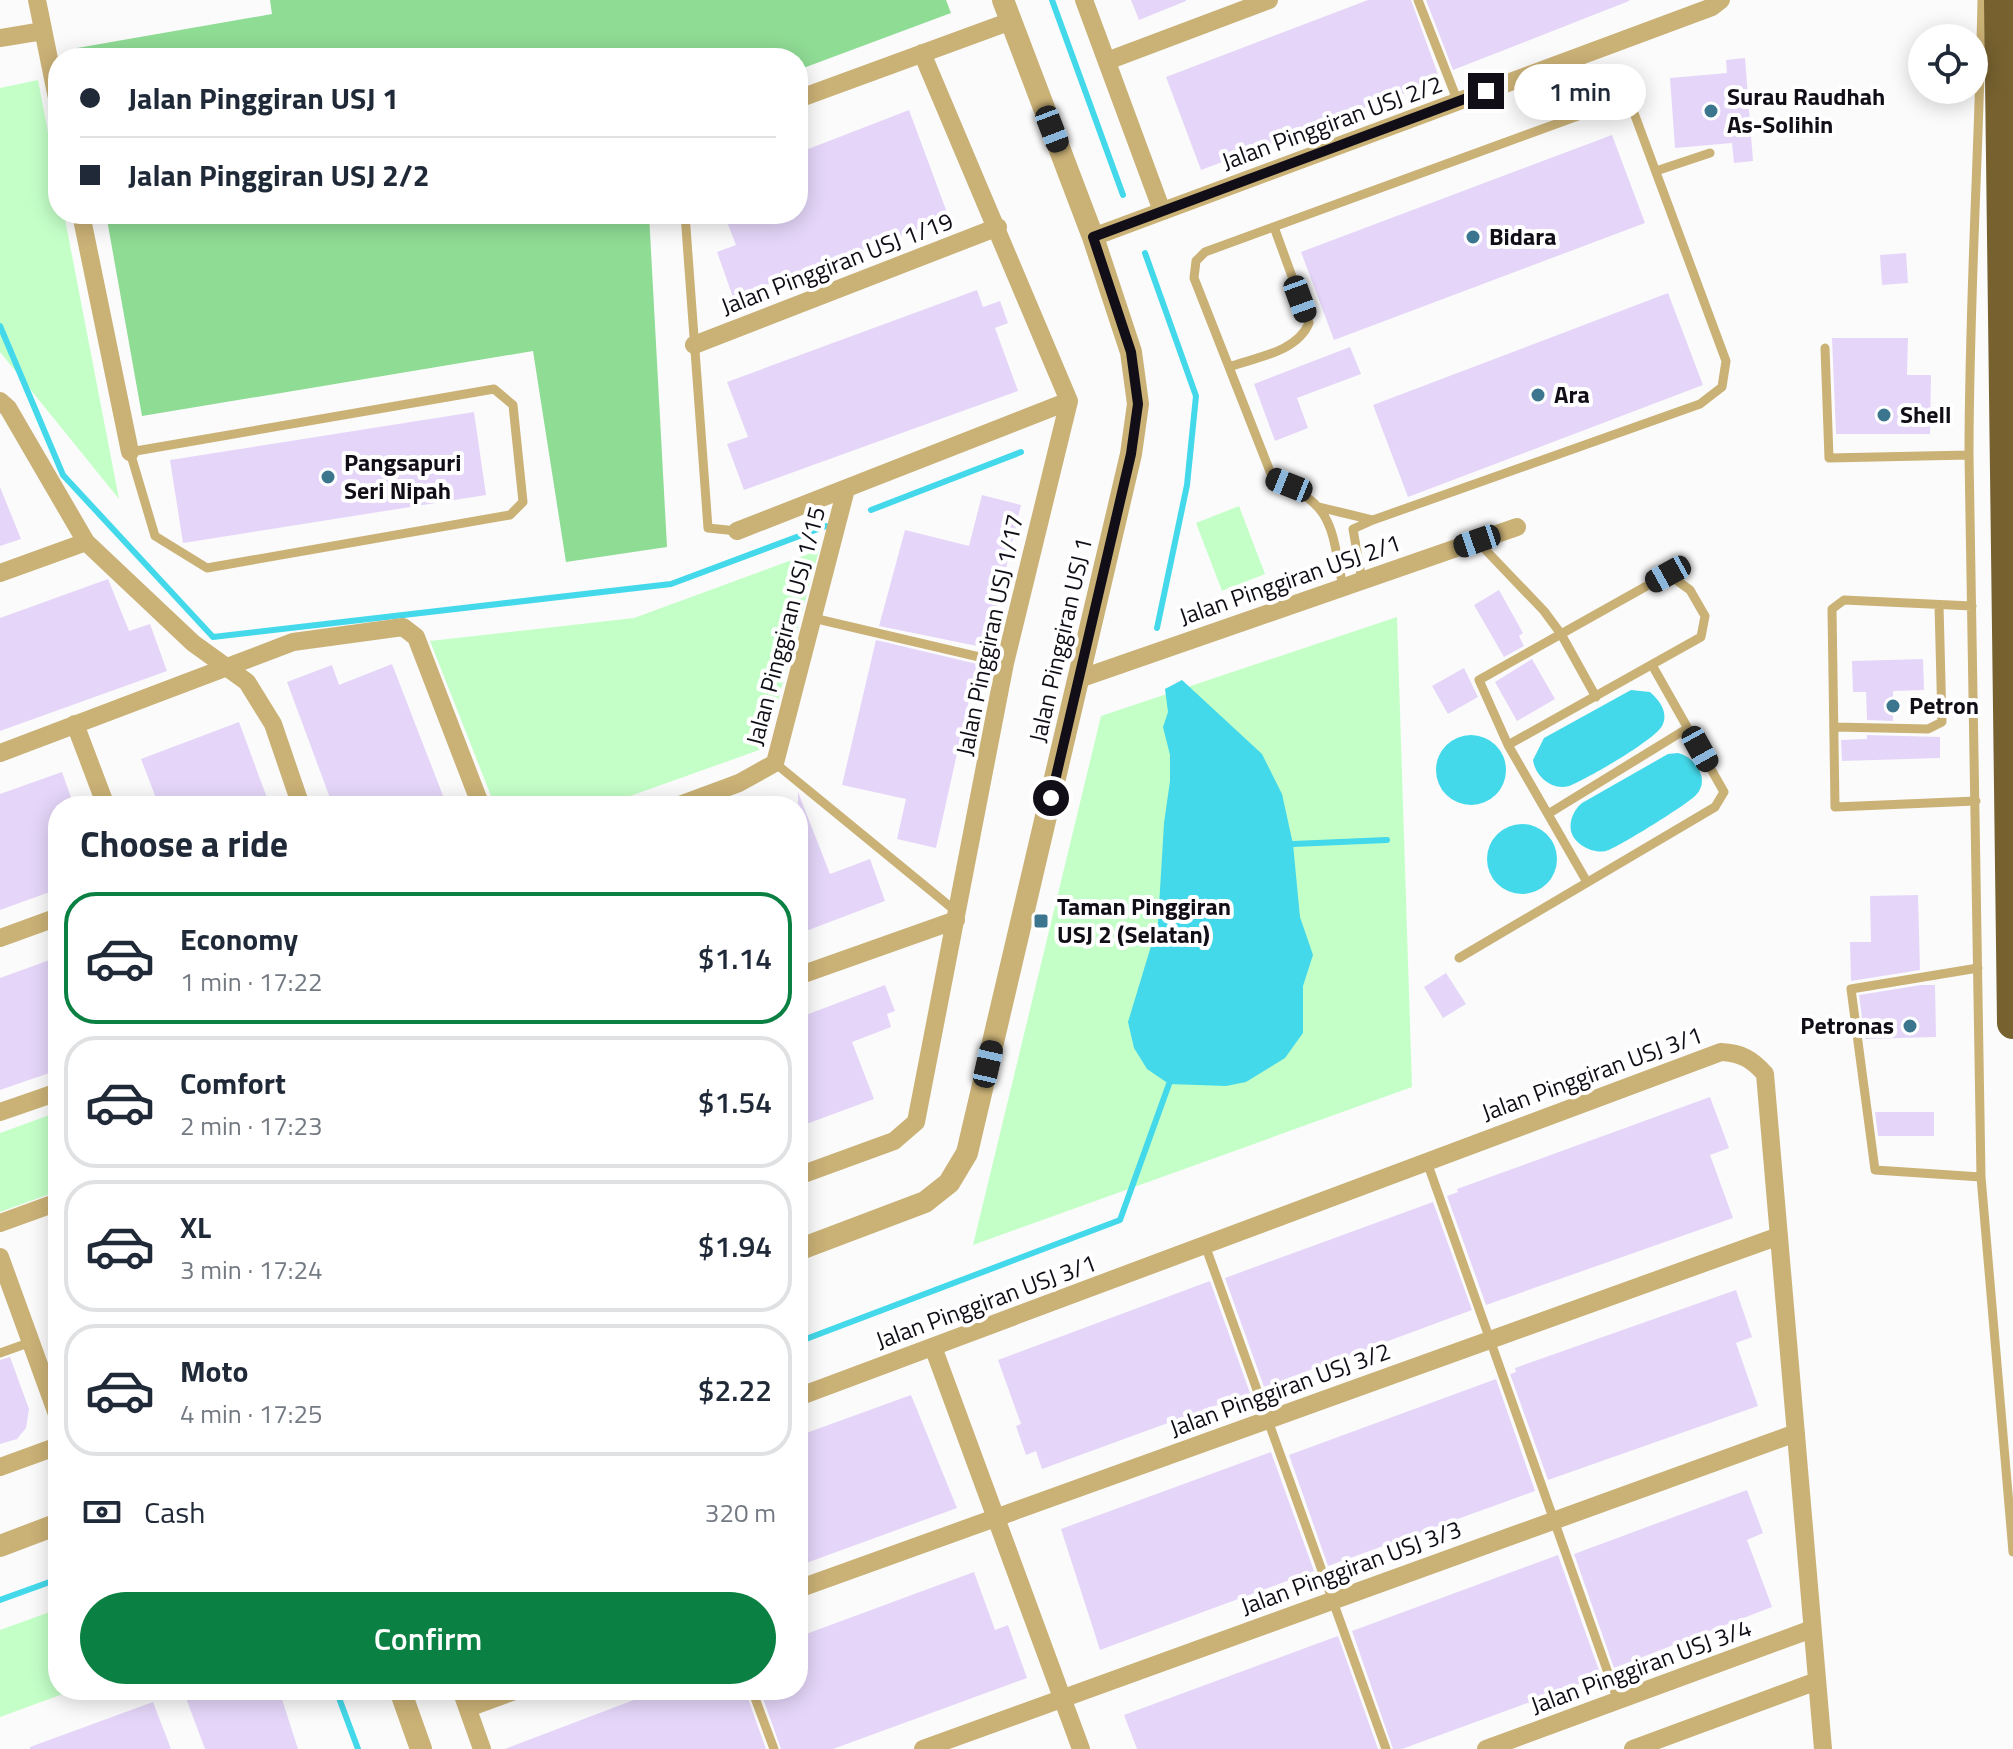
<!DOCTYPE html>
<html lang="en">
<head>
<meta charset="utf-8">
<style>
  body { margin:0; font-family:"Titillium Web",sans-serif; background:#f2f2f3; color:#1f2937; height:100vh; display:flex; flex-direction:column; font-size:30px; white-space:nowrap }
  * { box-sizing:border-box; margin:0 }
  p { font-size:26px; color:#747a83 }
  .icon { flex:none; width:44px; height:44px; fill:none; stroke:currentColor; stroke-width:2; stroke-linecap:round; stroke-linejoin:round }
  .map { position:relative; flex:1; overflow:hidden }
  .details { position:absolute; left:48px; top:796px; width:760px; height:904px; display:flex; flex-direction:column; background:#fff; border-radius:32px; box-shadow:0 4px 20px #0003 }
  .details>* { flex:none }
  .guide { position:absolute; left:48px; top:48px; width:760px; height:176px; border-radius:32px; box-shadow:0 4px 20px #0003; display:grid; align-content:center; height:176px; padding:0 32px; background:#fff }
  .buttons { position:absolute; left:1908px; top:24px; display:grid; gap:16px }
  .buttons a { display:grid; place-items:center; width:80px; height:80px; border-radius:50%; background:#fff; box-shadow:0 4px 20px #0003; font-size:40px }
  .end { position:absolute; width:36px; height:36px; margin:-18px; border:10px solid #120e17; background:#fff; box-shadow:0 0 0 4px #fff }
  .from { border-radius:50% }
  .bubble { position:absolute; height:56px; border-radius:28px; background:#fff; box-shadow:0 4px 20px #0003; font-size:26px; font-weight:600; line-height:56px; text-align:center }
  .car { position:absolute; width:24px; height:48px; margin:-24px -12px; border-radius:10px; box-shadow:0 0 6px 2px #0007; background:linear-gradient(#222 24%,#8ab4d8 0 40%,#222 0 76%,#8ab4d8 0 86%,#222 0) }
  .guide b { display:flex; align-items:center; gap:28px; height:76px; font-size:30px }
  .guide b+b { border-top:2px solid #e0e1e3 }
  .guide i { width:20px; height:20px; background:#1f2937 }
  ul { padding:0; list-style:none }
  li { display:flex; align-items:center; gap:24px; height:132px; margin:0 16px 12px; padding:0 16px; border:4px solid #e0e1e3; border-radius:32px }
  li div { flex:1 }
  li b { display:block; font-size:30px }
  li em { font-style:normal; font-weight:600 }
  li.selected { border-color:#0b8043 }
  li>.icon { width:72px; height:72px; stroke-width:1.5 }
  h2 { padding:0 32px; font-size:36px; line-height:96px }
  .pay { display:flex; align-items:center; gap:20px; height:88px; padding:0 32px; font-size:30px }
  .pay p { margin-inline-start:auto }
  .primary-button { display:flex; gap:16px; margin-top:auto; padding:16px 32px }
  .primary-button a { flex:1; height:92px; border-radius:48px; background:#0b8043; color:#fff; font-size:32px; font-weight:600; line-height:92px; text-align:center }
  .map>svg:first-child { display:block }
  .green { fill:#c4ffc8 }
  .forest { fill:#8fdc95 }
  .water { fill:#44d9ea }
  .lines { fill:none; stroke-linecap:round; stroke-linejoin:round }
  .stream { stroke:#44d9ea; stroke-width:6 }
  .building { fill:#e5d6f9 }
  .service { stroke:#cab176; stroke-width:9 }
  .minor { stroke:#cab176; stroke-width:18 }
  .tertiary { stroke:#cab176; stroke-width:22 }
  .motorway { stroke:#76612f; stroke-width:32 }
  .route { stroke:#120e17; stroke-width:10 }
  .poi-dot { fill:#3b758e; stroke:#fff; stroke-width:3 }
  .labels { text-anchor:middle; stroke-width:8; stroke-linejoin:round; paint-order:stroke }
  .poi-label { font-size:24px; font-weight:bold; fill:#120e17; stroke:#fff; text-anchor:start }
  .street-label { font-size:24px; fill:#120e17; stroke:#fff }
</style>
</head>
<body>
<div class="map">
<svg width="2013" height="1749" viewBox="0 0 2013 1749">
  <rect width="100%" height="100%" fill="#fbfbfb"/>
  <path class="green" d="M38,80L58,185V214H64L119,499L0,352V88Z
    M1239,506L1265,574L1222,591L1196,523Z
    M819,550L765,748L602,806H495L430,641L634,618Z
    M1397,617L1412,1087L973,1245L1101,716Z
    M58,1112V1191L0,1212V1133Z
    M58,1609V1690H74L0,1717V1630Z"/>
  <path class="forest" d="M270,0H946L951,13L798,70V58H79L77,48L272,14Z
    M106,214H649L667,547L566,562L533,351L142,416Z"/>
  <path class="water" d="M1182,680L1262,754L1282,794L1293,844L1300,917L1313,955L1303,986V1033L1285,1058L1246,1082L1226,1086L1169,1084L1147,1069L1134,1048L1128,1022L1158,923L1164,823L1170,781V755L1163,727L1168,712L1165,689Z
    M1631,690L1650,692C1659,700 1668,711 1663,724C1659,738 1585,780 1569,786C1552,791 1535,776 1533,760L1544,738Z
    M1436 770a35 35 0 1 1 70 0a35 35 0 1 1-70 0Z
    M1678,753C1695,757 1711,779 1696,795C1688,804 1617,848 1606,851C1592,854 1574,844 1571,831C1569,820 1574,810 1582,803L1668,754Z
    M1487 859a35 35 0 1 1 70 0a35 35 0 1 1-70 0Z"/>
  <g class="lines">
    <path class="stream" d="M1052,0L1123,195
      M1145,253L1196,396L1187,485L1157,628
      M0,326L63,475L213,637L671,584L826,526
      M871,510L1021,452
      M1293,844L1387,840
      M798,1342L1120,1220L1169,1084
      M0,1600L58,1579
      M336,1690L358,1749"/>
  </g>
  <path class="building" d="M1131,0H1186V1L1139,20Z
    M1368,0H1411L1440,80L1201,170L1166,77Z
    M1426,0H1629V1L1453,70Z
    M1745,58L1753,161L1734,163L1732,143L1675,148L1670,78L1727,73L1726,60Z
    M909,110L949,218L733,297L717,252L736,245L724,214H798V153Z
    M1612,135L1645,223L1334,340L1301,252Z
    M1906,253L1908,283L1882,285L1880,255Z
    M977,290L983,307L1000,301L1008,323L995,328L1018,391L744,490L727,444L748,437L727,382Z
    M1668,293L1703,385L1408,497L1373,405Z
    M1832,338H1908L1907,375H1931L1930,434H1836Z
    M1350,347L1361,374L1297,398L1308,428L1275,441L1254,384Z
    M474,412L486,495L183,543L170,460Z
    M0,487L21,539L0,546Z
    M982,495L1021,505L987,648L879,626L905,530L969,546Z
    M108,579L129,631L150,624L167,671L0,731V618Z
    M1499,590L1523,633L1519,636L1524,646L1504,657L1474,605Z
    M876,640L977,664L936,848L897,839L906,799L842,785Z
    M1532,659L1555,699L1517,721L1495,682Z
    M1923,659L1924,690L1893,691V721L1867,720L1866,692H1853L1852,661Z
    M392,664L447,806H333L287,682L332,665L339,685Z
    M1464,668L1478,697L1448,714L1432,686Z
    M239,722L270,806H159L141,759Z
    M1867,735L1940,737V758L1842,761L1841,740L1867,739Z
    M62,772L74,806H58V889L0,910V794Z
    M798,792L830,874L870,859L885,901L798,934Z
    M1918,895L1920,970L1851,981L1850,942H1871L1870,896Z
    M58,957V1070L0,1090V978Z
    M1446,973L1466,1004L1443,1018L1424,987Z
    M885,985L895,1011L887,1014L891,1027L852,1042L874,1099L798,1127V1018Z
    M1921,985H1935L1936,1037L1865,1039L1859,995Z
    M1710,1097L1729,1148L1710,1155L1733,1218L1486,1305L1447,1196L1458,1192L1457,1189Z
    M1875,1112H1934V1136H1878Z
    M1433,1202L1472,1310L1264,1387L1225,1278Z
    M1210,1281L1250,1393L1042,1469L1036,1451L1026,1455L1016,1426L1021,1424L998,1360Z
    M1736,1290L1752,1337L1736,1343L1758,1406L1548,1480L1510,1374L1516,1372L1515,1368Z
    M10,1357L29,1409L26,1428L17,1439L0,1444V1360Z
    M1496,1379L1535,1491L1328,1566L1289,1455Z
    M911,1395L957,1508L798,1566V1436Z
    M1271,1452L1314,1571L1100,1650L1061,1529Z
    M1747,1490L1763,1533L1747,1540L1772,1607L1614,1668L1574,1554Z
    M1558,1555L1601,1676L1402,1749H1393L1352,1631Z
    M974,1572L995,1630L1008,1625L1027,1678L833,1749H781L760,1690H798V1637Z
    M1338,1636L1378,1749H1137L1124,1715Z
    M183,1690H279L298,1749H205Z
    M660,1690H745L766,1749H505Z
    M153,1702L171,1749H30V1747Z"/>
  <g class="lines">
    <path class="service" d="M1418,0L1458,102
      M1982,0C1979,152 1969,303 1969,455L1981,1177L2013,1552
      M1656,171L1710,153
      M685,214L708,528L737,531
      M1825,348L1829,458L1969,455
      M1229,367C1257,357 1297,352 1309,323L1274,227
      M494,389L513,405L523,502L510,515L207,568L155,536L130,452Z
      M1319,507L1373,520L1700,404L1722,387L1726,361L1634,113L1608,105L1205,252L1196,261L1194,278L1273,479C1335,504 1331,528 1343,587
      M1478,542L1544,611L1561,634L1596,697
      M1362,581L1353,529L1373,520
      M1972,606L1844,600L1832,609L1835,807L1976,801
      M813,618L1005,663
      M1834,727L1928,729L1942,722L1939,605
      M1508,745L1701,637L1705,616L1690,590L1668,574L1479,680L1508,745L1587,882
      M775,763L958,913
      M1548,814L1688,728
      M1459,958L1715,807L1724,792L1652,665
      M1978,968L1851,989L1875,1170L1981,1177
      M1427,1162L1618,1701
      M1205,1245L1386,1749
      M0,1353L31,1342
      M752,1690L774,1749"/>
    <path class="minor" d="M37,0L58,103
      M1084,0L1162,211
      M0,38L43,31
      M1107,61L1269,0
      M798,99L1011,21
      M81,214L130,452
      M1093,237L1712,7L1721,0
      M694,345L998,227
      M0,401L8,408L86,542L193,643L247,682L273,724L301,806
      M737,531L1069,401
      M0,573L86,542
      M1079,679L1517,527
      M75,724L106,806
      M0,753L293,642L403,627L416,637L481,806
      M677,806L739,783L775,763L846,489
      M0,938L58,917
      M798,976L956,920
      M0,1112L58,1092
      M798,1176L894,1141L916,1122L1005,663L1069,401L922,53
      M0,1223L58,1202
      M0,1257L58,1417
      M933,1347L1081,1749
      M798,1397L1721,1052C1741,1053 1752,1059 1765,1074L1823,1749
      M0,1467L58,1446
      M798,1589L1779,1236
      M461,1690L482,1749
      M468,1708L517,1690
      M923,1749L1796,1433
      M1486,1749L1812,1629
      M1633,1749L1817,1681"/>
    <path class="tertiary" d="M798,1250L925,1202L949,1183L967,1153L1131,454L1138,404L1131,352L1093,237L1003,0
      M0,1546L58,1524
      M400,1690L421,1749"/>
    <path class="motorway" d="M2000,0L2013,1023"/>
  </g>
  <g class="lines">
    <path class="route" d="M1051,798L1131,454L1138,404L1131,352L1093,237L1486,91"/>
  </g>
  <g class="poi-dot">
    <circle cx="1711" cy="111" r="8"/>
    <circle cx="1473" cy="237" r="8"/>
    <circle cx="1538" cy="395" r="8"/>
    <circle cx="1884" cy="415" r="8"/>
    <circle cx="328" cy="477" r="8"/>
    <circle cx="1893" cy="706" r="8"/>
    <rect x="1033" y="913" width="16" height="16" rx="4"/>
    <circle cx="1910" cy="1026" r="8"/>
  </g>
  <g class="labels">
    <g class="poi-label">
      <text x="1727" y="105">Surau Raudhah<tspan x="1727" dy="28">As-Solihin</tspan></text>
      <text x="1489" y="245">Bidara</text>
      <text x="1554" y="403">Ara</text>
      <text x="1900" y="423">Shell</text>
      <text x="344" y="471">Pangsapuri<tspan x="344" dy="28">Seri Nipah</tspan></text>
      <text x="1909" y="714">Petron</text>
      <text x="1057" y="915">Taman Pinggiran<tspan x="1057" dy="28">USJ 2 (Selatan)</tspan></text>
      <text x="1894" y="1034" text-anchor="end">Petronas</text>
    </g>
    <g class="street-label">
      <text transform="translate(1332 123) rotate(-20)" y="8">Jalan Pinggiran USJ 2/2</text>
      <text transform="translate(837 264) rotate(-21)" y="8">Jalan Pinggiran USJ 1/19</text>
      <text transform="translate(1290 580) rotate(-19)" y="8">Jalan Pinggiran USJ 2/1</text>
      <text transform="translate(786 626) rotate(-75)" y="8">Jalan Pinggiran USJ 1/15</text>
      <text transform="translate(990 635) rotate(-78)" y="8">Jalan Pinggiran USJ 1/17</text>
      <text transform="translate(1061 640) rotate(-77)" y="8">Jalan Pinggiran USJ 1</text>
      <text transform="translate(1592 1074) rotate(-20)" y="8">Jalan Pinggiran USJ 3/1</text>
      <text transform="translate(986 1302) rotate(-20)" y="8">Jalan Pinggiran USJ 3/1</text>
      <text transform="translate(1280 1390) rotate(-20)" y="8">Jalan Pinggiran USJ 3/2</text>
      <text transform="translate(1351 1568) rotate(-20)" y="8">Jalan Pinggiran USJ 3/3</text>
      <text transform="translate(1641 1667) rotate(-20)" y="8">Jalan Pinggiran USJ 3/4</text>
    </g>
  </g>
</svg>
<div class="buttons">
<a><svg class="icon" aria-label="locate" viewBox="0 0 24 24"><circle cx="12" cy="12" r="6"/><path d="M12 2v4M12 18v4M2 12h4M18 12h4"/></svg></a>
</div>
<i class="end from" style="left:1051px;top:798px"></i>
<i class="end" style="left:1486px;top:91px"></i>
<div class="bubble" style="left:1514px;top:64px;width:132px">1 min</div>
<i class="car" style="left:1052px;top:129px;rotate:159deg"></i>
<i class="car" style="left:1300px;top:299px;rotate:160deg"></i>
<i class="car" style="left:1289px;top:485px;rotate:292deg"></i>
<i class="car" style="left:1477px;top:541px;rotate:251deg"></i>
<i class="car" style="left:1668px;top:574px;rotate:241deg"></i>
<i class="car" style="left:1700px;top:749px;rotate:151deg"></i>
<i class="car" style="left:988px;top:1064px;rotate:13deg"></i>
<div class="guide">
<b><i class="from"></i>Jalan Pinggiran USJ 1</b>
<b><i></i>Jalan Pinggiran USJ 2/2</b>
</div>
<section class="details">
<h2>Choose a ride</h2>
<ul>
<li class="selected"><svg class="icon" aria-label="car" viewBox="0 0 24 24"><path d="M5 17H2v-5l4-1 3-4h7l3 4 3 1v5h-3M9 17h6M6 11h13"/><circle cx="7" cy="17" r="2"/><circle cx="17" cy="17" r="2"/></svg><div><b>Economy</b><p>1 min · 17:22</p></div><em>$1.14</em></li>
<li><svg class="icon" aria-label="car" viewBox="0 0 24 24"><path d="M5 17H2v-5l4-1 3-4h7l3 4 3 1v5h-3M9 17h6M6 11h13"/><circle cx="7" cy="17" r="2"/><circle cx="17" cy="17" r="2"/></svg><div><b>Comfort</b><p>2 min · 17:23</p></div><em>$1.54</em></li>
<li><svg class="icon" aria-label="car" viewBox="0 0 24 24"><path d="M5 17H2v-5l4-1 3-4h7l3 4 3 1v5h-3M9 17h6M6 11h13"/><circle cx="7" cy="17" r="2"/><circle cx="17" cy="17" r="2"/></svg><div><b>XL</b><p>3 min · 17:24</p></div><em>$1.94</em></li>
<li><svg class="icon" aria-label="car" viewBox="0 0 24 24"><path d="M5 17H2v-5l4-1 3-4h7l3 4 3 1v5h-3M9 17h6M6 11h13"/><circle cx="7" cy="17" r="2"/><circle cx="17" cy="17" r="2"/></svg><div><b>Moto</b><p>4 min · 17:25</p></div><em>$2.22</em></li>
</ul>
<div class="pay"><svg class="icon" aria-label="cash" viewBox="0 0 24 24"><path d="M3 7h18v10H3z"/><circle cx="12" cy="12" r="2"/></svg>Cash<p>320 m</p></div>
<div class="primary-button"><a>Confirm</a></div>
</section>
</div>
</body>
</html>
